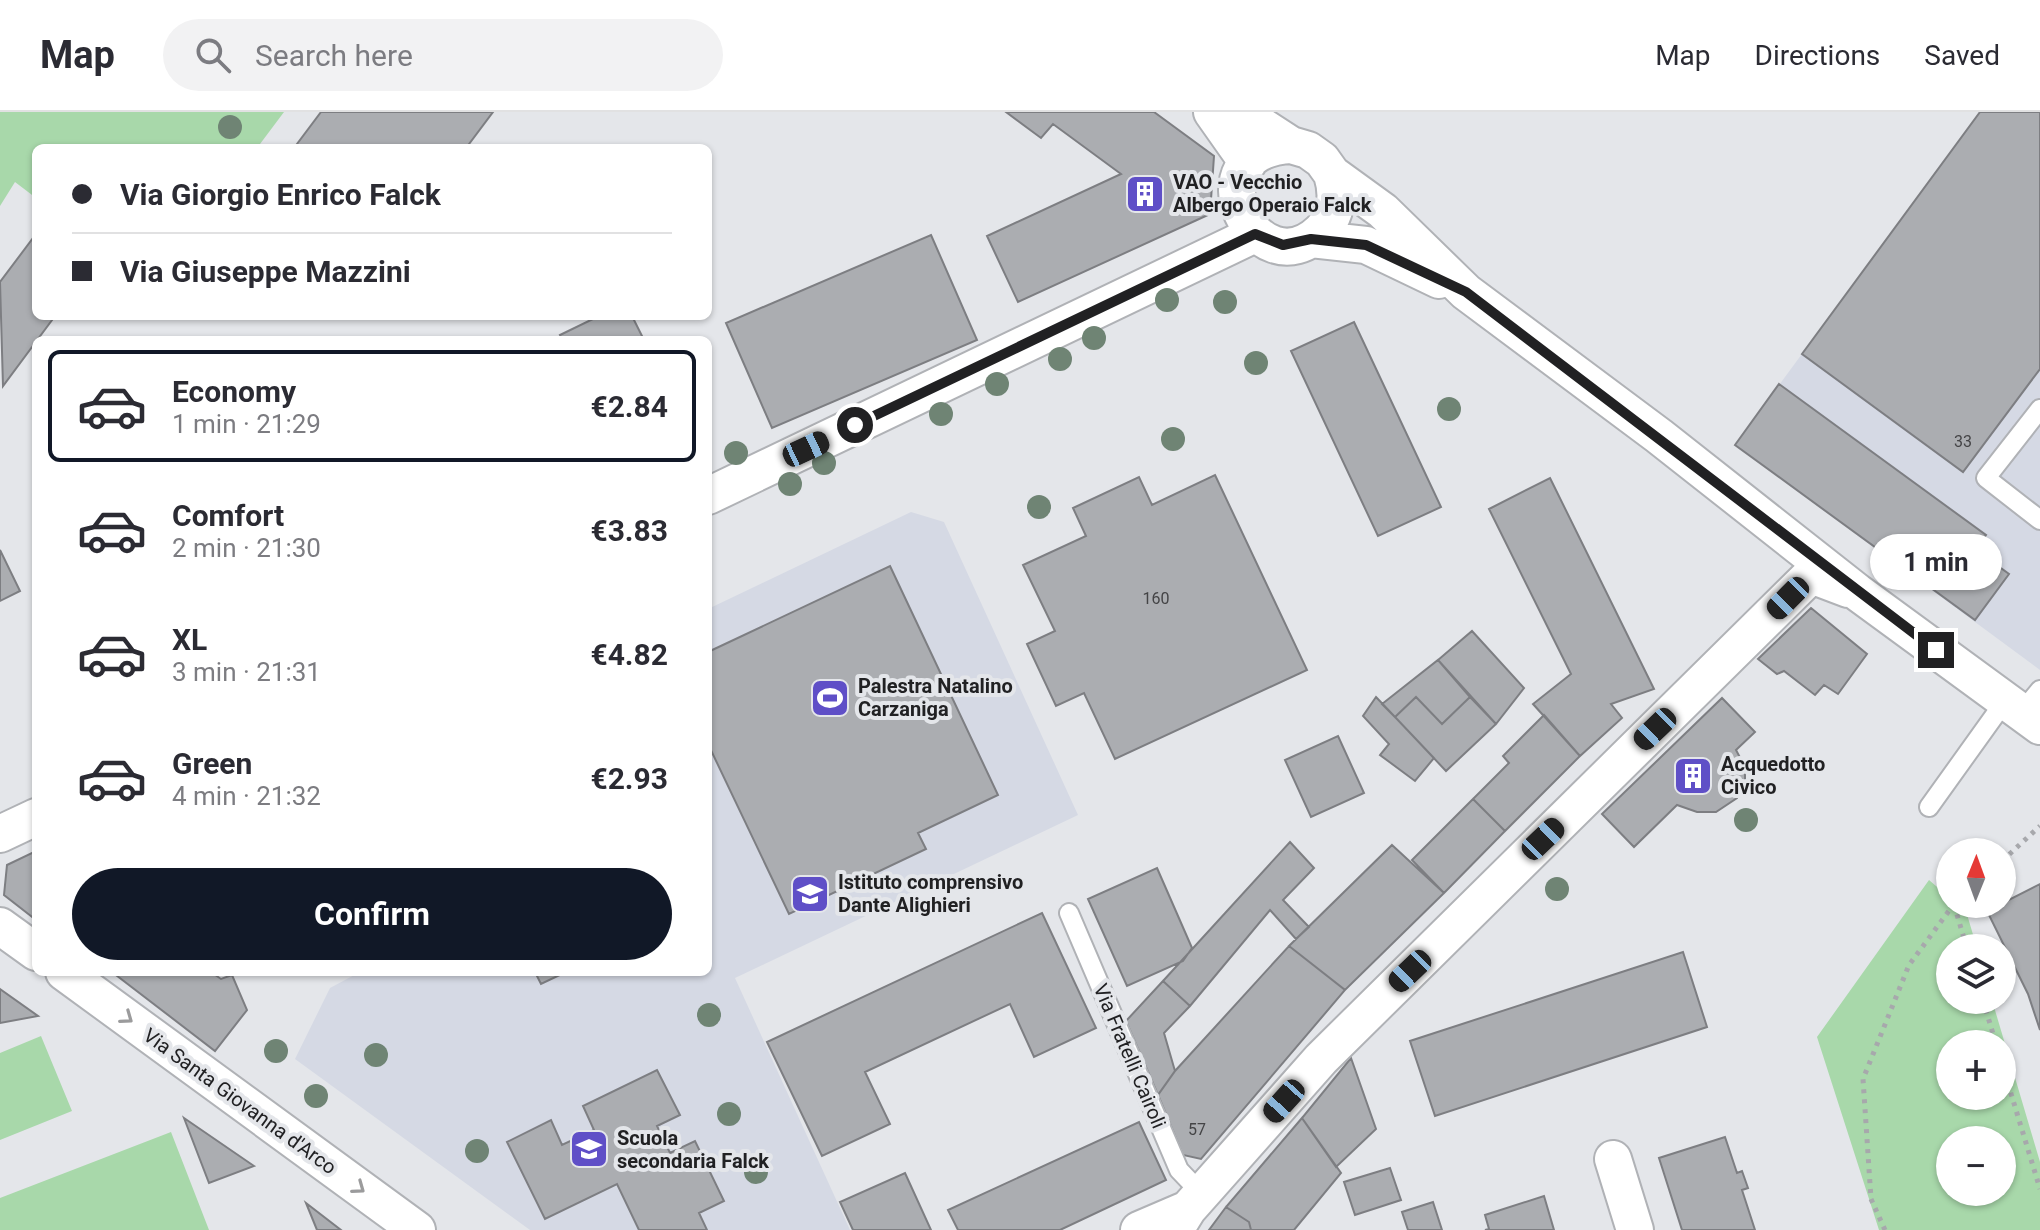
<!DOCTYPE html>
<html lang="en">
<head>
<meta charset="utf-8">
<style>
  body { margin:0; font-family:Roboto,sans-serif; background:#f2f2f3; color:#2b2b33; height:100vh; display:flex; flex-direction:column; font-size:30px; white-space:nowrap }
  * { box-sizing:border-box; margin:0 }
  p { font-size:26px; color:#7c7c81 }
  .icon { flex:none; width:44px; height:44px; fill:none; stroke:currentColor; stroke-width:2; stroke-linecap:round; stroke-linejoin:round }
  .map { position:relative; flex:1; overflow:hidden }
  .side { position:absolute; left:32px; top:224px; width:680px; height:640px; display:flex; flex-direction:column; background:#fff; border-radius:12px; box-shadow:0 2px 6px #0004 }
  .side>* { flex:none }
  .banner { position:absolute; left:32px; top:32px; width:680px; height:176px; border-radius:12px; box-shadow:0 2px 6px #0004; display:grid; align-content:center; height:176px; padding:0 40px; background:#fff }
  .needle { width:52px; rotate:1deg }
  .fabs { position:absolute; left:1936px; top:726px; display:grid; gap:16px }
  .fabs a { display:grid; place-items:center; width:80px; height:80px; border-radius:50%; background:#fff; box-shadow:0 2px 6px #0004; font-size:40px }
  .end { position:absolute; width:36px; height:36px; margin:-18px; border:10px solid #212123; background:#fff; box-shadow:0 0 0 4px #fff }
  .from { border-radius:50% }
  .bubble { position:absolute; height:56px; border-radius:28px; background:#fff; box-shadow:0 2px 6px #0004; font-size:26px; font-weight:700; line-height:56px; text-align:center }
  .car { position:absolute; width:24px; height:48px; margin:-24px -12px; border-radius:10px; box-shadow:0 0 6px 2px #0007; background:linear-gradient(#222 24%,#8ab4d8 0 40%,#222 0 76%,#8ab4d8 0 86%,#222 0) }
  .banner b { display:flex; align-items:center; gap:28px; height:76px; font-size:30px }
  .banner b+b { border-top:2px solid #e1e1e2 }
  .banner i { width:20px; height:20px; background:#2b2b33 }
  ul { padding:14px 0 0; list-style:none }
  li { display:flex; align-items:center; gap:24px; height:112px; margin:0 16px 12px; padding:0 24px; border:4px solid transparent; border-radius:12px }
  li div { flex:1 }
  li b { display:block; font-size:30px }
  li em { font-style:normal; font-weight:700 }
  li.selected { border-color:#111827 }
  li>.icon { width:72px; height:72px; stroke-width:1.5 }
  .action { display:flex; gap:16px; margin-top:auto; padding:16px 40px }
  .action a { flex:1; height:92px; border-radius:48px; background:#111827; color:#fff; font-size:32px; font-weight:700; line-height:92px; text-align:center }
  header { display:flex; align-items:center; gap:48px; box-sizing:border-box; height:112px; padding:0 40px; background:#fff; border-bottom:2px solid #e1e1e2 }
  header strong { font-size:38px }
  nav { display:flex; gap:44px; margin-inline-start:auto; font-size:28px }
  .search { width:560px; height:72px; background:#f2f2f3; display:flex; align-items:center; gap:20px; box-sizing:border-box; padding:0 28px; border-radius:44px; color:#7c7c81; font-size:30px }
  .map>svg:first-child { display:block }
  .built { fill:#d5d9e4 }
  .green { fill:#a8d8aa; fill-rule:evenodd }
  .building { fill:#abadb1; stroke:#7d7e82; stroke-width:2 }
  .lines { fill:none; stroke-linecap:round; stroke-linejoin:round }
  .service-casing { stroke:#b0b2b6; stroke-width:22 }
  .minor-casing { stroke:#b0b2b6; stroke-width:40 }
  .path { stroke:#a7a8ac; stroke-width:5; stroke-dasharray:4 6; stroke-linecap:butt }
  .service { stroke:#fff; stroke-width:18 }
  .minor { stroke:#fff; stroke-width:36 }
  .tree { fill:#6f8474 }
  .oneway { stroke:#9b9b9c }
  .route { stroke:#212123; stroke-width:10 }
  .labels { text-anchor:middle; stroke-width:8; stroke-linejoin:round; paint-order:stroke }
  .number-label { font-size:16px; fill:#444446 }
  .poi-label { font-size:20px; font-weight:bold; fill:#212123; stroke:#e4e6ea; text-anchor:start }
  .street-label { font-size:20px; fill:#212123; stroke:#e4e6ea }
</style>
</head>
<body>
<header>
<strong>Map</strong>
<div class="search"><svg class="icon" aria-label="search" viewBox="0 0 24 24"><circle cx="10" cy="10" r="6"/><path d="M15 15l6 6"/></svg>Search here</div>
<nav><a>Map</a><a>Directions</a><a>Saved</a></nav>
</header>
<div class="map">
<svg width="2040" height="1118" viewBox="0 0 2040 1118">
  <rect width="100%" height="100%" fill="#e4e6ea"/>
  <path class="built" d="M1980,0H2040V558L1735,333Z
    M911,400L944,410L1078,703L735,866L850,1118H530L295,947L330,876L360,860H708V497Z"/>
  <path class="green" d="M0,0H284L257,36H36V86L15,70L0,94Z
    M1929,768L1950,786V792H1957L1966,799L1977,836H1950V888H1992L2040,1050V1118H1879L1817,925ZM1950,932H2002V984H1950ZM1950,1028H2002V1080H1950Z
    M41,924L72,999L0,1028V941Z
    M171,1020L209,1118H0V1086Z"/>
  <path class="building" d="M321,0H493L466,36H294Z
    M1006,0H1154L1214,44L1210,102L1018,190L987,124L1121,62L1053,12L1041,26Z
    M1980,0H2040V257L1963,360L1802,242Z
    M36,122V204H55L3,274L0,170Z
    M931,123L977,228L772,316L726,211Z
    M599,204H632L644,228H563L560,223Z
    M1354,210L1441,395L1378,424L1291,239Z
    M1779,272L1986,423L1975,437L2009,462L1975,508L1735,333Z
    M1215,363L1307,558L1115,647L1084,581L1056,594L1027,532L1055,519L1023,453L1086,424L1073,396L1139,365L1152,393Z
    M1550,366L1654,577L1611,592L1622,606L1580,644L1533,592L1571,562L1489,397Z
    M0,438L20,479L0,489Z
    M890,454L998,683L918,721L926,737L789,802L708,632V540Z
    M1811,496L1867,542L1838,582L1824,573L1815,583L1784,559L1777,562L1758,547Z
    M1472,519L1524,576L1496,612L1438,548Z
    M1438,548L1470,585L1442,612L1416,585L1395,605L1382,592Z
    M1376,585L1434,646L1415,669L1380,643L1389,632L1363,604Z
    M1416,585L1442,612L1470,585L1496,612L1446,659L1395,605Z
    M1722,586L1755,620L1736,638L1745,655V673L1737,686L1716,700H1697L1677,693L1634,735L1602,702Z
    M1544,603L1580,644L1505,719L1473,687L1509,651L1503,644Z
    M1338,624L1364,681L1311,705L1285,648Z
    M1473,687L1505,719L1444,781L1412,748Z
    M1290,730L1314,756L1283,788L1309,815L1296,827L1270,798L1190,894L1163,869Z
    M1392,733L1444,781L1345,878L1289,834Z
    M36,739V808L4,783L7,753Z
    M1157,756L1192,836L1183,849L1127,874L1088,787Z
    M2040,772V918L2028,882L1987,799Z
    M1042,801L1096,916L1034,945L1010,892L865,960L890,1012L822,1044L767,930Z
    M1289,834L1345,878L1201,1047L1183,1043L1158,983L1175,959Z
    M1683,840L1707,915L1435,1004L1410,929Z
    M112,860H211L221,867L232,863L247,898L215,939Z
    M535,860H566L541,872Z
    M1163,869L1190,894L1164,921L1175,959L1158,983L1126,909Z
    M0,877L38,904L0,911Z
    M1351,946L1376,1017L1336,1055L1302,1006Z
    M657,958L680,1003L657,1014L670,1041L695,1029L724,1089L699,1101L707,1118H639L617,1072L545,1107L507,1030L551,1008L562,1033L594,1018L583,994Z
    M184,1006L254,1054L209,1071Z
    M1302,1006L1341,1061L1294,1118H1251L1249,1110L1226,1095Z
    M1139,1010L1166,1068L1060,1118H958L948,1098Z
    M1725,1025L1737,1061L1742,1059L1748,1076L1742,1078L1755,1118H1682L1659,1046Z
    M1390,1056L1401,1088L1355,1103L1344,1070Z
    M905,1061L931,1118H853L840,1090Z
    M1544,1084L1554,1118H1485L1489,1117L1485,1103Z
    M1433,1090L1442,1118H1408L1402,1100Z
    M306,1091L341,1118H317Z
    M1226,1095L1249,1110L1251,1118H1209Z"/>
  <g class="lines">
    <defs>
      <path id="service" d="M2040,297L1986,366L2040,408
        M2021,601L2040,578
        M1929,695L2005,589
        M1069,801L1179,1058L1201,1081"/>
      <path id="minor" d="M1212,0L1248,51
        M1240,0L1291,33L1308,38L1322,48L1332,62L1383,99L1466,180L1659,324L1857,480L2040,614
        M1291,33C1185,39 1257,181 1321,119C1338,103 1338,82 1332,62
        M1311,127L1366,133L1439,168
        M708,384L1255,122
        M0,722L36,705
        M0,814L36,840
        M64,860L417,1118
        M1613,1047L1635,1118
        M1139,1118L1188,1097
        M1175,1118L1188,1097L1321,947L1811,463L1848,477"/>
    </defs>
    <use href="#service" class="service-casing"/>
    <use href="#minor" class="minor-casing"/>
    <path class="path" d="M2002,749L2040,714
      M1954,793L1967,836
      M1983,888L1996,932
      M2002,952L2040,1077
      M1885,1118L1871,1087L1863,967L1909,853L1954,792"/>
    <use href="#service" class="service"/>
    <use href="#minor" class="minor"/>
  </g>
  <g class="tree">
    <circle cx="230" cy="15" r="12"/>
    <circle cx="1167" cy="188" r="12"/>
    <circle cx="1225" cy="190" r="12"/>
    <circle cx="1094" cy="226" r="12"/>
    <circle cx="1060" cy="247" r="12"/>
    <circle cx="1256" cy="251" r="12"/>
    <circle cx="997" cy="272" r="12"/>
    <circle cx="1449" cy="297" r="12"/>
    <circle cx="941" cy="302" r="12"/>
    <circle cx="1173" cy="327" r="12"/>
    <circle cx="736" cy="341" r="12"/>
    <circle cx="824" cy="351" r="12"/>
    <circle cx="790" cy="372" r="12"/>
    <circle cx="1039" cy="395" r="12"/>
    <circle cx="1746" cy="708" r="12"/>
    <circle cx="1557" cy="777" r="12"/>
    <circle cx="709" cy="903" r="12"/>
    <circle cx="276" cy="939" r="12"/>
    <circle cx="376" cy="943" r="12"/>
    <circle cx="316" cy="984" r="12"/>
    <circle cx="729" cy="1002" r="12"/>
    <circle cx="477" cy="1039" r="12"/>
    <circle cx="756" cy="1060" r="12"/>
  </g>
  <defs><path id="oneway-chevron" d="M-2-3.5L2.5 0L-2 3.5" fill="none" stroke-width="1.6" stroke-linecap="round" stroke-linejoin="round" transform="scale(2)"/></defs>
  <g class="oneway">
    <use href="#oneway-chevron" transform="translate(127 906) rotate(36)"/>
    <use href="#oneway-chevron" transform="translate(359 1076) rotate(36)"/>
  </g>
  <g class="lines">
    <path class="route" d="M855,313L1255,122L1283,133L1311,127L1366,133L1466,180L1936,538"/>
  </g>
  <defs>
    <symbol id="building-square" viewBox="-11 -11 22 22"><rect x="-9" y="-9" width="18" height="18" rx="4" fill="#5f4fc7" stroke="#e4e6ea"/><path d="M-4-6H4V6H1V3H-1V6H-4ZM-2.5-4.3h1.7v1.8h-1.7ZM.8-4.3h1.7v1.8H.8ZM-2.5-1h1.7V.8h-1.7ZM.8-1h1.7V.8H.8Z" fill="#fff"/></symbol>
    <symbol id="stadium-square" viewBox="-11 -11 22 22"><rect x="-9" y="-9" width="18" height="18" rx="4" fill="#5f4fc7" stroke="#e4e6ea"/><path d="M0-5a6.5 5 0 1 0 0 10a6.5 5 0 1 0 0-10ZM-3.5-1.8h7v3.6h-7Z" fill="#fff"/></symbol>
    <symbol id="school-square" viewBox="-11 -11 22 22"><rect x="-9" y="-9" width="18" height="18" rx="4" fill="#5f4fc7" stroke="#e4e6ea"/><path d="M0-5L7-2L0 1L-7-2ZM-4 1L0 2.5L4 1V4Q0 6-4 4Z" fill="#fff"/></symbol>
  </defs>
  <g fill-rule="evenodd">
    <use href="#building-square" x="1123" y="60" width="44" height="44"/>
    <use href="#stadium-square" x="808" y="564" width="44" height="44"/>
    <use href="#building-square" x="1671" y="642" width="44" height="44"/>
    <use href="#school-square" x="788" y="760" width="44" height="44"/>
    <use href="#school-square" x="567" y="1015" width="44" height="44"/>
  </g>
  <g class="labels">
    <g class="number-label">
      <text x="1963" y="335">33</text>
      <text x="1156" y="492">160</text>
      <text x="1197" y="1023">57</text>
    </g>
    <g class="poi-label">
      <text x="1173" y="77">VAO - Vecchio<tspan x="1173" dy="23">Albergo Operaio Falck</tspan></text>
      <text x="858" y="581">Palestra Natalino<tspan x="858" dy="23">Carzaniga</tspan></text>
      <text x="1721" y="659">Acquedotto<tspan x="1721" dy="23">Civico</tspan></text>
      <text x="838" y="777">Istituto comprensivo<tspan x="838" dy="23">Dante Alighieri</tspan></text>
      <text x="617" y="1033">Scuola<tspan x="617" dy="23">secondaria Falck</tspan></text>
    </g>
    <g class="street-label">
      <text transform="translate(1130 944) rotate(67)" y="7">Via Fratelli Cairoli</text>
      <text transform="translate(240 989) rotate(36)" y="7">Via Santa Giovanna d'Arco</text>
    </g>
  </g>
</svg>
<div class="fabs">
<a><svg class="needle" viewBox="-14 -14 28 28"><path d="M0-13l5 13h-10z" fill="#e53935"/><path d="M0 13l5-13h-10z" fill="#7c7c81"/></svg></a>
<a><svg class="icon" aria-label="layers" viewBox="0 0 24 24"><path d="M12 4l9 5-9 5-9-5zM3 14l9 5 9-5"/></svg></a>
<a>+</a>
<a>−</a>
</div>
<i class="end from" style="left:855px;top:313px"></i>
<i class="end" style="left:1936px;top:538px"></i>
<div class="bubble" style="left:1870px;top:422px;width:132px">1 min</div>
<i class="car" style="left:806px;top:337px;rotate:65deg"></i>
<i class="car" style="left:1788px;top:486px;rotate:225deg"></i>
<i class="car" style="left:1655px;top:617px;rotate:226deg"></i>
<i class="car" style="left:1543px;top:727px;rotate:46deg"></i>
<i class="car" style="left:1410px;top:859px;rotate:226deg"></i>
<i class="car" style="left:1284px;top:989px;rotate:222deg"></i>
<div class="banner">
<b><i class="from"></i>Via Giorgio Enrico Falck</b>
<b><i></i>Via Giuseppe Mazzini</b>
</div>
<section class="side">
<ul>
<li class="selected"><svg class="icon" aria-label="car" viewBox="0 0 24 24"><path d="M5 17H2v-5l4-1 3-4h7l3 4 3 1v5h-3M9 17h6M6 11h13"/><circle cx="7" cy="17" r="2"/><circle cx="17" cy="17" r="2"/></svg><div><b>Economy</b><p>1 min · 21:29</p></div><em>€2.84</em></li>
<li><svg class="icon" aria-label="car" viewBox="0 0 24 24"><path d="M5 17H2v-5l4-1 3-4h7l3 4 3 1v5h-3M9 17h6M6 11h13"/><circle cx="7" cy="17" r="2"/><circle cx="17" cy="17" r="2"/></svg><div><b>Comfort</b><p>2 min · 21:30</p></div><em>€3.83</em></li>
<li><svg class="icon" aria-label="car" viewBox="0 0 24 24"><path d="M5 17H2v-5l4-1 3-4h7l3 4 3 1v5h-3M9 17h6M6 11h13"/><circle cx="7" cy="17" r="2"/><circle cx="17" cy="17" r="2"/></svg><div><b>XL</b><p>3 min · 21:31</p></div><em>€4.82</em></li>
<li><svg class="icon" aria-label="car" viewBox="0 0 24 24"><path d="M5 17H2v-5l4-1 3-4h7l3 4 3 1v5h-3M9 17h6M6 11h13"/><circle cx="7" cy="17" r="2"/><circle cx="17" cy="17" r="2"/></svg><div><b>Green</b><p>4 min · 21:32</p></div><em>€2.93</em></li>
</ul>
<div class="action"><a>Confirm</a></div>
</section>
</div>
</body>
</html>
